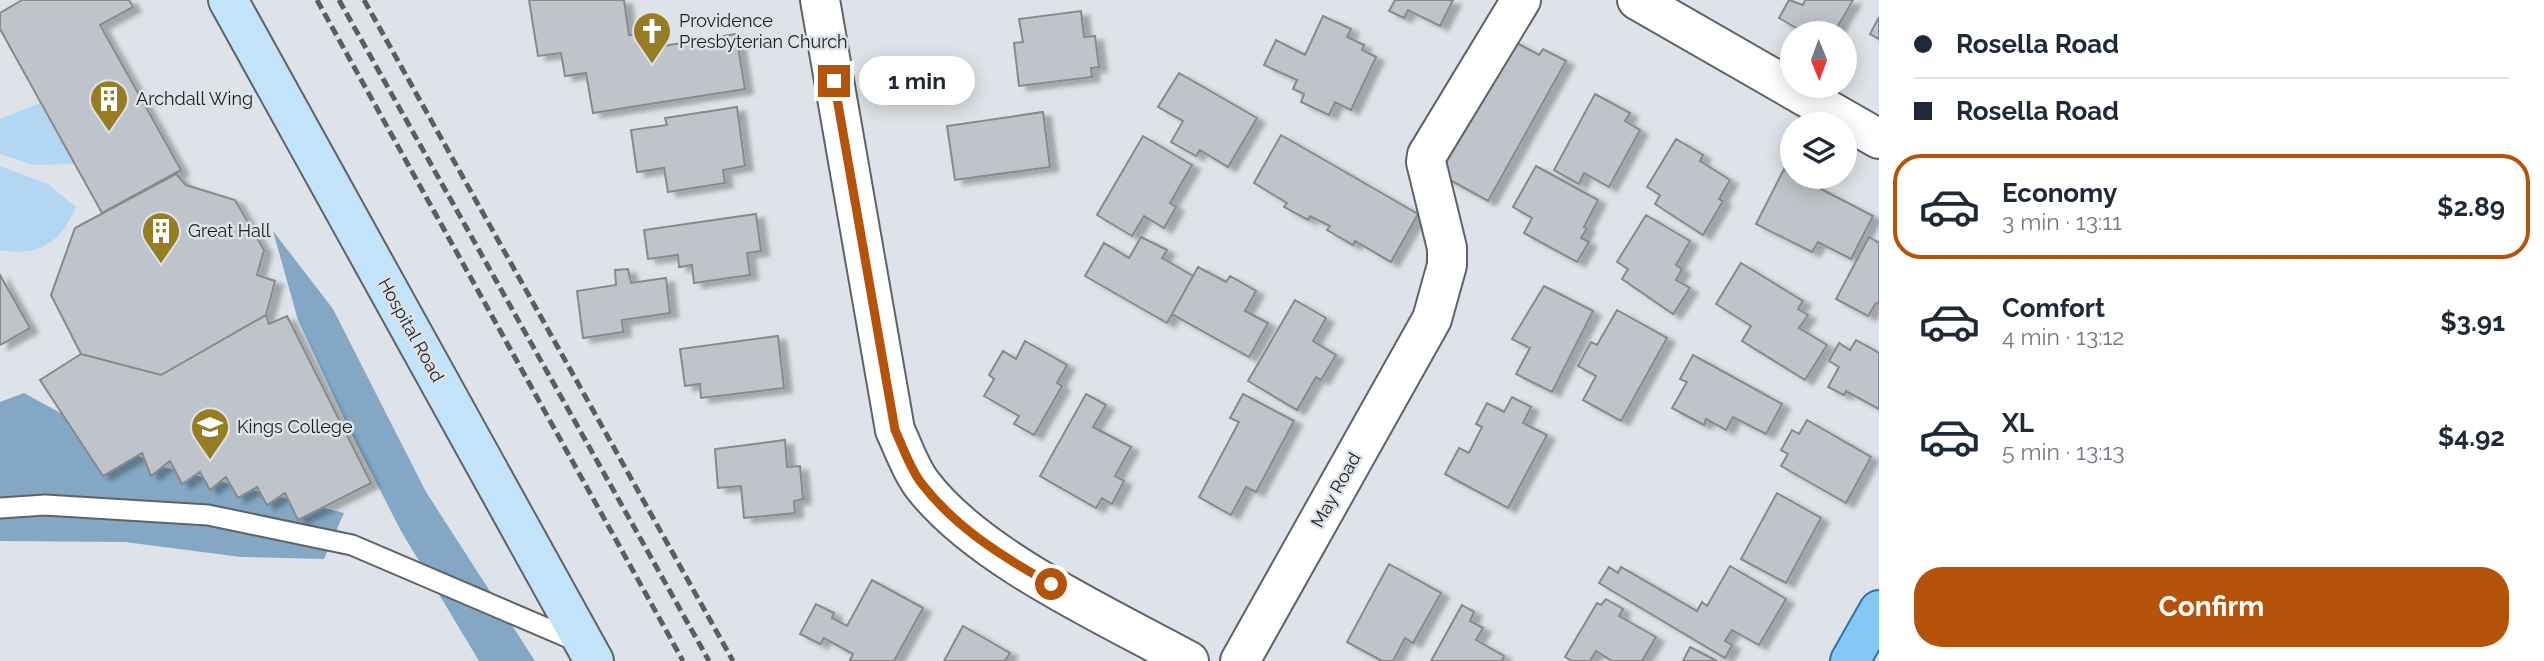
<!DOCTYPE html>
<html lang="en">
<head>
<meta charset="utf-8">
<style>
  body { margin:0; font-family:Raleway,sans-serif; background:#f2f2f3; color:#1f2937; height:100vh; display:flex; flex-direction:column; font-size:26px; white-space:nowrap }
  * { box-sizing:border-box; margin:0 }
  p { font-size:23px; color:#747a83 }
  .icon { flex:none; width:38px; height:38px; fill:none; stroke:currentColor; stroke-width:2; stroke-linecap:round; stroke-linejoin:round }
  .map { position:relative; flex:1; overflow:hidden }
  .drawer { display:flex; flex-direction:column; background:#fff; width:665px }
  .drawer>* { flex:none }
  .hud { display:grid; align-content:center; height:154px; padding:0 35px; background:#fff }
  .needle { width:46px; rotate:179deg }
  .buttons { position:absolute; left:1780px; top:21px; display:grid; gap:14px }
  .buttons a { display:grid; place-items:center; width:77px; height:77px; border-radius:50%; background:#fff; box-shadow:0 4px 18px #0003; font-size:35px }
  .end { position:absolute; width:32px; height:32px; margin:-16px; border:9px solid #b45309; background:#fff; box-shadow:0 0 0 4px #fff }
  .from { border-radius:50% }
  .bubble { position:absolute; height:49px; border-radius:24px; background:#fff; box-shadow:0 4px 18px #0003; font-size:23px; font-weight:700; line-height:49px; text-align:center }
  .hud b { display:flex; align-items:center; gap:24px; height:66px; font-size:26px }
  .hud b+b { border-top:2px solid #e0e1e3 }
  .hud i { width:18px; height:18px; background:#1f2937 }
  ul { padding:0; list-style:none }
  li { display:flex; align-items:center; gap:21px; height:105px; margin:0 14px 10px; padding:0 21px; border:4px solid transparent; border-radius:28px }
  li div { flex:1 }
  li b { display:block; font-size:26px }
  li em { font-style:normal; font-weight:700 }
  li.current { border-color:#b45309 }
  li>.icon { width:63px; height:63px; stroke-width:1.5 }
  .cta { display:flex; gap:14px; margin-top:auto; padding:14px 35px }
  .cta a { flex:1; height:80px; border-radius:28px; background:#b45309; color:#fff; font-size:28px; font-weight:700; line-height:80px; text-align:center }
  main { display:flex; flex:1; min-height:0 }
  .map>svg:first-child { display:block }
  .green { fill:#b3d7f3 }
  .forest { fill:#83a7c4 }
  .building { fill:#bec4c9; stroke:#848a8e; stroke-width:2; filter:url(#shadow) }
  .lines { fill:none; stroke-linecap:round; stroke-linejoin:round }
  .lane-casing { stroke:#5e6368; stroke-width:23 }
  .street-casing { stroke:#5e6368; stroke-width:42 }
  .secondary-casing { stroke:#5e6368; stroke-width:42 }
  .primary-casing { stroke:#2b74a4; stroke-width:42 }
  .lane { stroke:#fff; stroke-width:19 }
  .street { stroke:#fff; stroke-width:38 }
  .secondary { stroke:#c2e3f9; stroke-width:38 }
  .primary { stroke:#85c8f3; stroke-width:38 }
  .rail { stroke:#5b5e61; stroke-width:5; stroke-dasharray:10 5; stroke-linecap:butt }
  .route { stroke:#b45309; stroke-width:9 }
  .labels { text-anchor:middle; stroke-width:5; stroke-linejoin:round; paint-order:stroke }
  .poi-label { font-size:18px; fill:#1b1d1f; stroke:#dde3e8; text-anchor:start }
  .street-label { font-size:18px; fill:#1b1d1f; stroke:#dde3e8 }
</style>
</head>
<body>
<main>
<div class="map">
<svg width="1879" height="661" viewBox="0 0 1879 661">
  <defs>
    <filter id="shadow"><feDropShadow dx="8" dy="4.5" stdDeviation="2" flood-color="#0004"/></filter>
  </defs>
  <rect width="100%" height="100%" fill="#dde3e8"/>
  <path class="green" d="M40,103L74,164L33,165L0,154V119Z
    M0,166L48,184L76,207C60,243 40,257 0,250Z"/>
  <path class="forest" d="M273,231L333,309L426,492L535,661H479L401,531L350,431L298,320Z
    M24,393L155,465L344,513L324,559L241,557L125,542L0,541V402Z"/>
  <path class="building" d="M22,0H129L133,7L100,25L181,170L102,213L0,29V13Z
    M529,0H624L629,35L648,32L651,48L736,34L745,89L593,113L586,73L565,76L561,53L538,56Z
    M1395,0H1453L1440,26L1408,10L1404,18L1389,11Z
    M1789,0L1803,5L1805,0H1853L1834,33L1818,26L1814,33H1805L1779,18Z
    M1081,11L1084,37L1095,36L1099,67L1091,68L1092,77L1019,86L1014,43L1023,42L1019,19Z
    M1323,16L1351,29L1347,37L1364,45L1362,50L1376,57L1351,110L1335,102L1329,115L1301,102L1304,94L1293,89L1297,80L1264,65L1276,40L1305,55Z
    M1879,17V39L1870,34Z
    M1513,41L1539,55L1543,49L1566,61L1488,201L1439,174L1458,141L1451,137Z
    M1179,73L1257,118L1228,167L1200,150L1196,156L1171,142L1183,121L1158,107Z
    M1595,94L1630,113L1625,121L1640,130L1609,187L1584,173L1579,184L1554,170Z
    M737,107L745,166L723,170L725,183L668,192L664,168L637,172L631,130L667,125L665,118Z
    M1043,112L1050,167L955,180L947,126Z
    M1281,135L1418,214L1391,262L1355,241L1353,245L1327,230L1330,226L1310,216L1308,220L1284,207L1287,203L1254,183Z
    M1143,136L1192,165L1170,203L1176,207L1164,228L1144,216L1132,236L1097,215Z
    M1676,139L1703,155L1700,161L1730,180L1719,199L1723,201L1703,235L1655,204L1660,195L1647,187Z
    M1536,166L1598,200L1584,227L1587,228L1581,238L1589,242L1577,262L1524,233L1532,218L1513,207Z
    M1784,169L1792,177H1798L1873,216L1851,259L1818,242L1812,252L1756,224Z
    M176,174L186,185L235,200L264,250L257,275L275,281L266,315L161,375L81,354L51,295L75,228Z
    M756,214L761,251L747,253L750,275L694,283L692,265L679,267L678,255L648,259L644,230Z
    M1646,215L1690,241L1676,265L1682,269L1676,280L1690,288L1673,314L1622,279L1628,269L1617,262Z
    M1141,237L1167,250L1162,258L1193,276L1167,323L1085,276L1104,243L1129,258Z
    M1869,237L1879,243V304L1876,303L1868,316L1836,299Z
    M1741,263L1803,301L1798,309L1808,315L1799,328L1827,345L1805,380L1742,341L1751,326L1716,304Z
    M1198,267L1226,282L1230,276L1256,291L1245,311L1268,323L1249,357L1172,314Z
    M628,269L631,283L666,278L670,313L622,320L623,332L583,338L577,291L616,285L615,270Z
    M0,275L30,328L0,345Z
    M1544,286L1593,311L1552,392L1516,374L1530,348L1512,339Z
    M1295,300L1326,318L1313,341L1336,355L1321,380L1316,377L1297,410L1248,381Z
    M1617,310L1667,338L1621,421L1583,400L1596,376L1578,366L1591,342L1597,345Z
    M266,315L269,324L287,316L371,483L298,520L285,493L267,505L257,487L238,498L226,477L210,490L200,472L182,484L170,461L151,476L142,453L103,476L40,380L81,354L161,375Z
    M778,336L784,388L701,398L700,384L685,386L680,349Z
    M1856,340L1879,353V409L1846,391L1844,395L1828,387L1839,367L1829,361L1839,343L1850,350Z
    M1025,341L1067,365L1057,383L1062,386L1034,435L1014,424L1019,416L984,396L994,379L989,375L1003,351L1016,359Z
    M1693,355L1782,404L1766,434L1733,417L1726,430L1706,419L1704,425L1672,408L1687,382L1680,379Z
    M1086,394L1106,405L1093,427L1131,447L1115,476L1124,481L1112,504L1102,498L1096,508L1040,476Z
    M1243,394L1294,421L1256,492L1246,487L1231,515L1199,497L1239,422L1230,418Z
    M1512,397L1531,407L1523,423L1547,435L1508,508L1445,474L1459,448L1469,453L1482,427L1476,424L1487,403L1504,412Z
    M1807,420L1871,457L1846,503L1781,466L1788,454L1781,450L1792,430L1799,434Z
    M785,440L787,467L800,466L803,499L794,501L795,513L744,518L741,486L718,488L715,449Z
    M1777,493L1821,518L1786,583L1741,559Z
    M1389,564L1441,593L1413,643L1405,638L1393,661H1382L1347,642Z
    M1730,566L1786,599L1759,645L1732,630L1725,641L1732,645L1725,658L1599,583L1609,567L1618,573L1621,567L1697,611L1702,602L1707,606Z
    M872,580L923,608L894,661H853L850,660L853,654L824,638L820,644L800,634L816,604L834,613L832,618L847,626Z
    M1606,599L1623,609L1619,616L1656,637L1642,661H1612L1596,651L1590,661H1572L1565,657L1597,603L1601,605Z
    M1462,605L1474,612L1470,621L1483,628L1476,640L1504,656L1502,661H1431Z
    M963,626L1010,653L1005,661H944Z
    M1690,647L1717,661H1683Z"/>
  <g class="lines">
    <defs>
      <path id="lane" d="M0,508L45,505L208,515L352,545L581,643"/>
      <path id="street" d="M820,0L895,430C903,447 910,468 921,483C976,557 1107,616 1189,661
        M1637,0L1879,139
        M1240,661L1432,319L1447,265V248L1426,162L1427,155L1521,0"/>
      <path id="secondary" d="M228,0L594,661"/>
      <path id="primary" d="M1850,661L1879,610"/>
    </defs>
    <use href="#lane" class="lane-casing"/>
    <use href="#street" class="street-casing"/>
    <use href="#secondary" class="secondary-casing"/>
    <use href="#primary" class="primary-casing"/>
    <use href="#lane" class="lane"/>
    <use href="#street" class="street"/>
    <use href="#secondary" class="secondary"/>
    <use href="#primary" class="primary"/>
    <path class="rail" d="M317,0L683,661
      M339,0L709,661
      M364,0L733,661"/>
  </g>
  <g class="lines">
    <path class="route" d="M834,81L895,430C903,447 910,469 922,484C956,528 1003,557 1051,584"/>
  </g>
  <defs>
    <symbol id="church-pin" viewBox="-11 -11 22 30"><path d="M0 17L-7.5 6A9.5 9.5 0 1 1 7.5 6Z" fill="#967d24" stroke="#dde3e8"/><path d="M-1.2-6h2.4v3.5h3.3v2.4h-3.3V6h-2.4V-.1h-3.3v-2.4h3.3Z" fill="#fff"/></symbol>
    <symbol id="building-pin" viewBox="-11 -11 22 30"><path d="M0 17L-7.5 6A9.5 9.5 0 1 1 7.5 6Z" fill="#967d24" stroke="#dde3e8"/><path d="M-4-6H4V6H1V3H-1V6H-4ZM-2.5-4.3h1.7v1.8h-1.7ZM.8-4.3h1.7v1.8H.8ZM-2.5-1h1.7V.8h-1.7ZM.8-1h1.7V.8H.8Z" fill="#fff"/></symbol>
    <symbol id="school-pin" viewBox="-11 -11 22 30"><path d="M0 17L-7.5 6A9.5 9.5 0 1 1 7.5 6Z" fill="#967d24" stroke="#dde3e8"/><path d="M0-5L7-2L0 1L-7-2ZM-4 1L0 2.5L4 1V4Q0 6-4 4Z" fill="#fff"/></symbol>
  </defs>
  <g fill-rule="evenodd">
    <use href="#church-pin" x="630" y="9" width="44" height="60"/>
    <use href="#building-pin" x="87" y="77" width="44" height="60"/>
    <use href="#building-pin" x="139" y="209" width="44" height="60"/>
    <use href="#school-pin" x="188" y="405" width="44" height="60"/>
  </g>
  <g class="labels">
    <g class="poi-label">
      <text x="679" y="27">Providence<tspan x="679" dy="21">Presbyterian Church</tspan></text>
      <text x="136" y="105">Archdall Wing</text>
      <text x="188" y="237">Great Hall</text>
      <text x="237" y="433">Kings College</text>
    </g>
    <g class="street-label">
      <text transform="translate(411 330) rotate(61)" y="6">Hospital Road</text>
      <text transform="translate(1336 490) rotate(-61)" y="6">May Road</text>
    </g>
  </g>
</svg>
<div class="buttons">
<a><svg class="needle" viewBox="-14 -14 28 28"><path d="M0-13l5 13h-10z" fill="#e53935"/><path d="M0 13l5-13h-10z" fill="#747a83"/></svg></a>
<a><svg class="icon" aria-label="layers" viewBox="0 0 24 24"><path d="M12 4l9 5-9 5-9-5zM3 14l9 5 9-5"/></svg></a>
</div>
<i class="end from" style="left:1051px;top:584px"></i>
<i class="end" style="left:834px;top:81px"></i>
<div class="bubble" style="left:859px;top:56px;width:116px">1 min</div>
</div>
<section class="drawer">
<div class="hud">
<b><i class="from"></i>Rosella Road</b>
<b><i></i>Rosella Road</b>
</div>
<ul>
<li class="current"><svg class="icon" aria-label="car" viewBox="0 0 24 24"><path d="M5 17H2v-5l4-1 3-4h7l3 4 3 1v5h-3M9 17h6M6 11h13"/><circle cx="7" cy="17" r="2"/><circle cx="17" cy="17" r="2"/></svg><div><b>Economy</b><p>3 min · 13:11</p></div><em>$2.89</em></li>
<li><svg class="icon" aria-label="car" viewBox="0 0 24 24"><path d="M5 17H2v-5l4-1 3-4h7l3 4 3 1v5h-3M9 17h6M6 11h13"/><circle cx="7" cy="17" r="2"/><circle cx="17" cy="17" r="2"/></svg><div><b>Comfort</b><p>4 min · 13:12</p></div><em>$3.91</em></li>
<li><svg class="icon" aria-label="car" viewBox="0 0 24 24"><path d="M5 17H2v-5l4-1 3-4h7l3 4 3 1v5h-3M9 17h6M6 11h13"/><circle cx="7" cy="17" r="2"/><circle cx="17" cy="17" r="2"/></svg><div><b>XL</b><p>5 min · 13:13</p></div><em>$4.92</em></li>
</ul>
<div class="cta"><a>Confirm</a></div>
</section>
</main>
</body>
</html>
